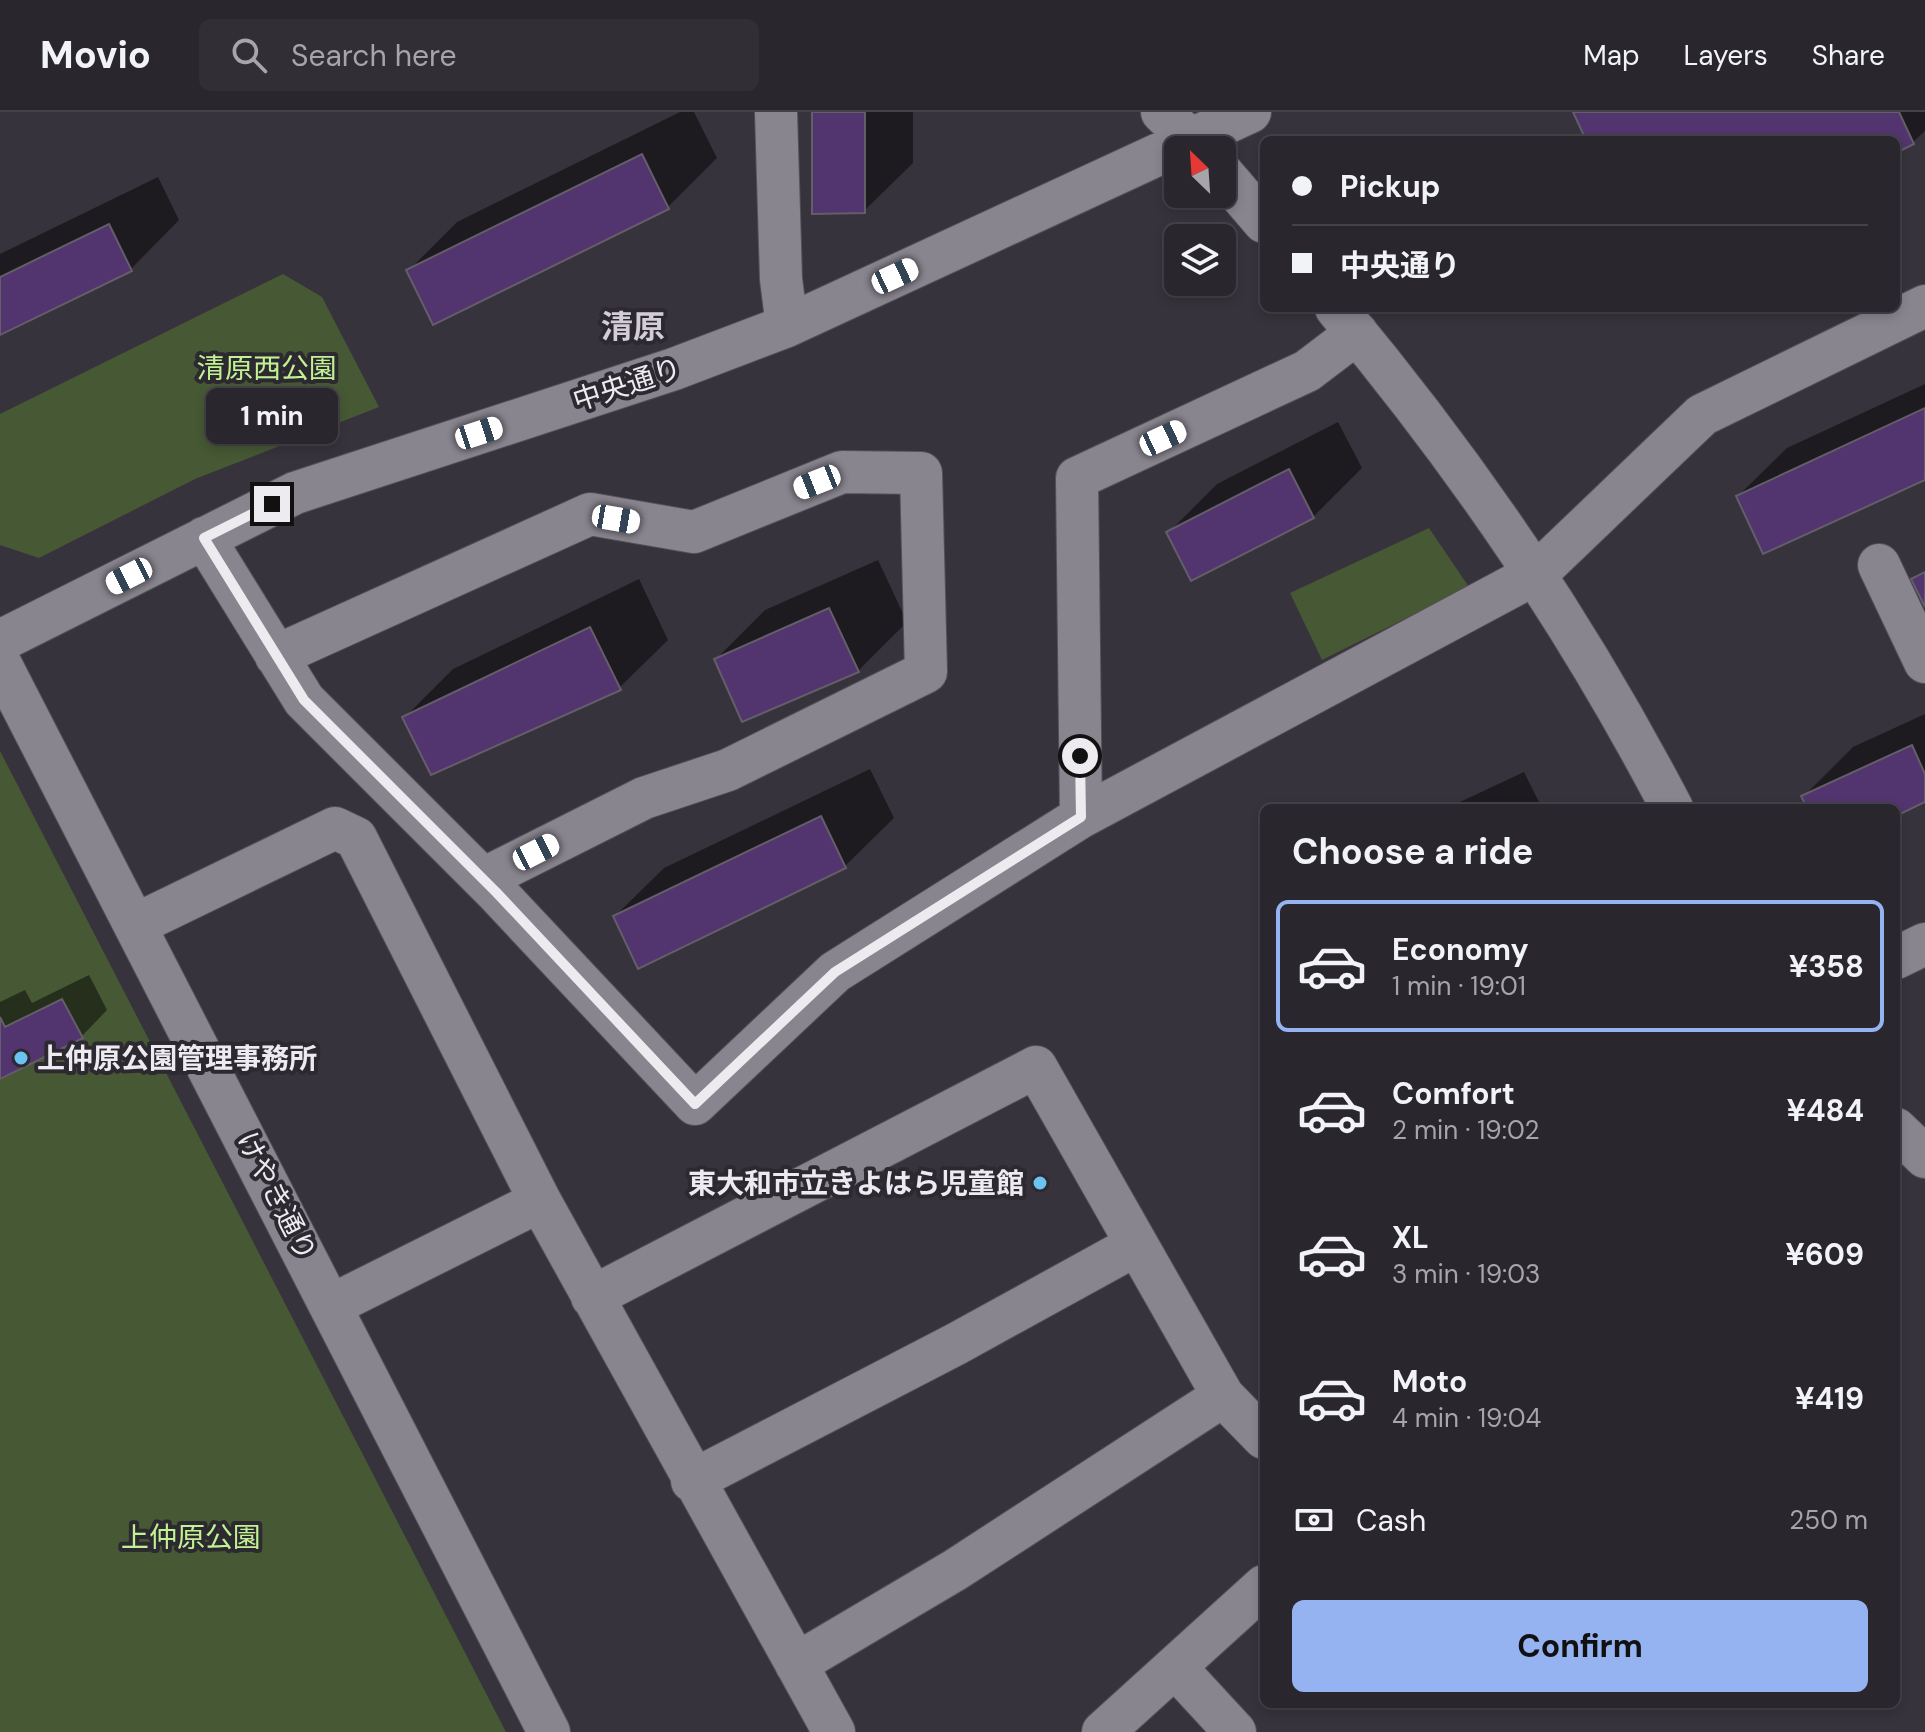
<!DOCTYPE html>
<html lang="en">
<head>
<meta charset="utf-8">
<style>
  body { margin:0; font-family:"DM Sans","Noto Sans JP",sans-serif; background:#312e35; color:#f1f3f6; height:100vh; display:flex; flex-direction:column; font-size:30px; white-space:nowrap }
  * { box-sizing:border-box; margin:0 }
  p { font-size:26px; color:#a5a5aa }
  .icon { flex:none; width:44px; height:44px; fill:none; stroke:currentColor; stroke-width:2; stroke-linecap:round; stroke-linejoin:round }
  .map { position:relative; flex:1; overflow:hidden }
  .drawer { position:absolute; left:1260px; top:692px; width:640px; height:904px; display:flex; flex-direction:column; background:#29262d; border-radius:12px; box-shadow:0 4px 12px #0003,0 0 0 2px #454349 }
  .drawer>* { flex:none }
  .banner { position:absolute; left:1260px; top:24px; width:640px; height:176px; border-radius:12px; box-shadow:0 4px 12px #0003,0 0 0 2px #454349; display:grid; align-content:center; height:176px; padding:0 32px; background:#29262d }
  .needle { width:52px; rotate:335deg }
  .buttons { position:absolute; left:1164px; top:24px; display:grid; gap:16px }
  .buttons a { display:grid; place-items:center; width:72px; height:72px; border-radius:12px; background:#29262d; box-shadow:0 4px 12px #0003,0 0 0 2px #454349; font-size:40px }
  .end { position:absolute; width:36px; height:36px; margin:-18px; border:10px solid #edeaf0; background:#111; box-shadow:0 0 0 4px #111 }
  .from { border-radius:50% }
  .bubble { position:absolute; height:56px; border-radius:12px; background:#29262d; box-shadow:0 4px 12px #0003,0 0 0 2px #454349; font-size:26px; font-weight:700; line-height:56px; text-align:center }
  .car { position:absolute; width:24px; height:48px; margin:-24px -12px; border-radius:10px; box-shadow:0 0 6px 2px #0007; background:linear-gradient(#fff 24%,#345 0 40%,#fff 0 76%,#345 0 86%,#fff 0) }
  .banner b { display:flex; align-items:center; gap:28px; height:76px; font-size:30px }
  .banner b+b { border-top:2px solid #454349 }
  .banner i { width:20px; height:20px; background:#f1f3f6 }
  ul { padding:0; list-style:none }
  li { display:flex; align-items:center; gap:24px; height:132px; margin:0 16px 12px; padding:0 16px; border:4px solid transparent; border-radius:12px }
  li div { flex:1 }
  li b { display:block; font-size:30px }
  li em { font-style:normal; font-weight:700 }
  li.selected { border-color:#95b2f1 }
  li>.icon { width:72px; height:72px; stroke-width:1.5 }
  h2 { padding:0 32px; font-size:36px; line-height:96px }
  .pay { display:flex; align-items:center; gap:20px; height:88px; padding:0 32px; font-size:30px }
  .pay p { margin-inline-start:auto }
  .button { display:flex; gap:16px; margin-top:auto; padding:16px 32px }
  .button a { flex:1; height:92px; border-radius:12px; background:#95b2f1; color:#111; font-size:32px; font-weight:700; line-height:92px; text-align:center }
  header { display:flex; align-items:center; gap:48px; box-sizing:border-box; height:112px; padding:0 40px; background:#29262d; border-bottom:2px solid #454349 }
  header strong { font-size:38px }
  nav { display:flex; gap:44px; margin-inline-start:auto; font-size:28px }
  .search { width:560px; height:72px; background:#312e35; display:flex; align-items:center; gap:20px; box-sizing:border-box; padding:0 28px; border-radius:12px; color:#a5a5aa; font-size:30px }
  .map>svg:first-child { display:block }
  .green { fill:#465834 }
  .shadow { fill:#0007 }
  .building { fill:#52346f; stroke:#635e68; stroke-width:2 }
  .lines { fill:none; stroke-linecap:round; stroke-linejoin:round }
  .minor-casing { stroke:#545158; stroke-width:44 }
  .minor { stroke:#89858f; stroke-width:42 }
  .route { stroke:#edeaf0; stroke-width:10 }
  .poi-dot { fill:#6bc3f2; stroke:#2d2931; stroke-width:3 }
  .labels { text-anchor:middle; stroke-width:8; stroke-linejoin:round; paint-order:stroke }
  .park-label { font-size:28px; fill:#c1f192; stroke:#2d2931 }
  .street-label { font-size:28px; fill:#edeaf0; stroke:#2d2931 }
  .poi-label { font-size:28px; font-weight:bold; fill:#edeaf0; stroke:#2d2931; text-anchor:start }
  .quarter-label { font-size:32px; font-weight:bold; fill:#d2cdd9; stroke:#2d2931 }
</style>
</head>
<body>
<header>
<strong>Movio</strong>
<div class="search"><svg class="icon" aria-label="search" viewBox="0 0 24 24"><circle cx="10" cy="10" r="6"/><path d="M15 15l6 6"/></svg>Search here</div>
<nav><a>Map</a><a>Layers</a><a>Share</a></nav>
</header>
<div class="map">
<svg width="1925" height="1620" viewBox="0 0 1925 1620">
  <rect width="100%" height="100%" fill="#37333c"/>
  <path class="green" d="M283,162L322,185L379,295L195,367L39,446L0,433V302Z
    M1429,416L1469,475L1322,548L1290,481Z
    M0,639L506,1620H0Z"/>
  <path class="shadow" d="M680,0H694L717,46L668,95L408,159L457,110Z
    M814,0H913V51L864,99Z
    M1576,0H1925V19L1913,30L1896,39V28H1589Z
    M158,65L179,108L131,157L0,221V142Z
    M1925,272V366L1738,384L1787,336Z
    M1338,310L1362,356L1313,405L1169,420L1217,372Z
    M878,448L907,510L858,559L716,547L765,498Z
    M639,467L668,528L619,576L405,605L453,557Z
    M1925,602V688L1896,702V696H1809L1804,684L1853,635Z
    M870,657L894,706L845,754L615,804L664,756Z
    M1524,660L1542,696H1447Z
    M89,863L107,898L82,924L0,965V890L25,878L32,891Z"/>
  <path class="building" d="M812,0H865V101L812,102Z
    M1573,0H1899L1914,32L1896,41V28H1586Z
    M642,42L669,97L433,213L406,158Z
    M109,112L132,159L0,223V165Z
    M1925,296V368L1763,442L1736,384Z
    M1289,357L1314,406L1191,469L1166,420Z
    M1925,460V495L1911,467Z
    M829,496L859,560L742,610L714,547Z
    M590,515L621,578L431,663L402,605Z
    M1912,633L1925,662V690L1896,704V696H1807L1801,684Z
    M821,704L846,756L638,857L613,804Z
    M62,887L83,926L0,967V905L5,915Z"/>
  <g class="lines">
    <defs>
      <path id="minor" d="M776,0L781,167L787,214
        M1162,0L1200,38
        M1222,61L1264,110
        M1336,196C1468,354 1577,514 1672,696
        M204,426L304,588L496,780L695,992L835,860L1081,705L1537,461L1702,303L1925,194
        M1879,453L1925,550
        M0,529L295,381L674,257L787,214L1250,0
        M276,544L590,402L694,420L842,360L921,361L926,560L728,658L644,686L483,767
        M0,551L549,1620
        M1081,705L1077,366L1307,259L1357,221
        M137,812L335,716L356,726L540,1089L834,1620
        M1896,846L1925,832
        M1896,1017L1925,1045
        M592,1185L1036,955L1223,1284L1264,1326
        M332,1193L540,1089
        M692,1369L956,1232L1136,1133
        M796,1552L955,1458L1223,1284
        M1175,1555L1235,1620
        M1103,1620L1264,1474"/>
    </defs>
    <use href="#minor" class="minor-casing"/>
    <use href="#minor" class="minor"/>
  </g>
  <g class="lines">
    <path class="route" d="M272,392L204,426L304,588L496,780L695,992L835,860L1081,705L1080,644"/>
  </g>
  <g class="poi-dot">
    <circle cx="21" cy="946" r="8"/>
    <circle cx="1040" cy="1071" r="8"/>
  </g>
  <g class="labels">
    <g class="park-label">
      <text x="267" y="266">清原西公園</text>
      <text x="191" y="1435">上仲原公園</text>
    </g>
    <g class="street-label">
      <text transform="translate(627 272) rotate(-18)" y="10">中央通り</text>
      <text transform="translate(277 1084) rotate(63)" y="10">けやき通り</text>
    </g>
    <g class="poi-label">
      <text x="37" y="956">上仲原公園管理事務所</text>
      <text x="1024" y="1081" text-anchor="end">東大和市立きよはら児童館</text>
    </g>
    <g class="quarter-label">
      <text x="633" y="226">清原</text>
    </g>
  </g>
</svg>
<div class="buttons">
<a><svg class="needle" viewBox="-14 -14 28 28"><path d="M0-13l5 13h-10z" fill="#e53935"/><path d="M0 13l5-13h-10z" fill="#a5a5aa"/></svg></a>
<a><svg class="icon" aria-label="layers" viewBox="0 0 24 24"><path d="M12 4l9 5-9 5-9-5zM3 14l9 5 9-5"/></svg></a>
</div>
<i class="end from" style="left:1080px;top:644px"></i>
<i class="end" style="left:272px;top:392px"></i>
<div class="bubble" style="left:206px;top:276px;width:132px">1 min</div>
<i class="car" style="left:895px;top:164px;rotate:65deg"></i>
<i class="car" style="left:479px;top:321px;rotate:72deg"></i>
<i class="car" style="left:1163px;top:326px;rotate:65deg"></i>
<i class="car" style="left:817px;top:370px;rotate:248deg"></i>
<i class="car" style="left:616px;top:407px;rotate:100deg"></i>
<i class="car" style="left:129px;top:464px;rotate:243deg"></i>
<i class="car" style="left:536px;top:740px;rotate:63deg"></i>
<div class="banner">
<b><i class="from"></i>Pickup</b>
<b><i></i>中央通り</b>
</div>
<section class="drawer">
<h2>Choose a ride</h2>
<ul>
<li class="selected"><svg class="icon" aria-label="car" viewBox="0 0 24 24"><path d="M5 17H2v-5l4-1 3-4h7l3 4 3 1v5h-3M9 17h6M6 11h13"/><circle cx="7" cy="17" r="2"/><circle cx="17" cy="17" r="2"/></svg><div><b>Economy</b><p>1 min · 19:01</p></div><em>¥358</em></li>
<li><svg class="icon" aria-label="car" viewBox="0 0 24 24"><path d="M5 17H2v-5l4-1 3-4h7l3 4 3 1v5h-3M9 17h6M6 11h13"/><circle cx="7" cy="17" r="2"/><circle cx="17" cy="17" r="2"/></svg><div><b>Comfort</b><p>2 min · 19:02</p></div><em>¥484</em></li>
<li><svg class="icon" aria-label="car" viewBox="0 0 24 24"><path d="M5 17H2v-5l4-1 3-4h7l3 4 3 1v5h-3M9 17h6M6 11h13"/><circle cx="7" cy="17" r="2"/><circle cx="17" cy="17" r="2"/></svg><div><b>XL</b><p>3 min · 19:03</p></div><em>¥609</em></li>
<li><svg class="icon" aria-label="car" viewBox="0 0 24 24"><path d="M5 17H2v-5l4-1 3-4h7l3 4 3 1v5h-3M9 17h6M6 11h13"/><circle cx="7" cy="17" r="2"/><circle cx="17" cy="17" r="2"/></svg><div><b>Moto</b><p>4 min · 19:04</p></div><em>¥419</em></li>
</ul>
<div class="pay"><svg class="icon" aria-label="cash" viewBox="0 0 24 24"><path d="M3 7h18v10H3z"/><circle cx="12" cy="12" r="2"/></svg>Cash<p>250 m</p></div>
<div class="button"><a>Confirm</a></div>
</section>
</div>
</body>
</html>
